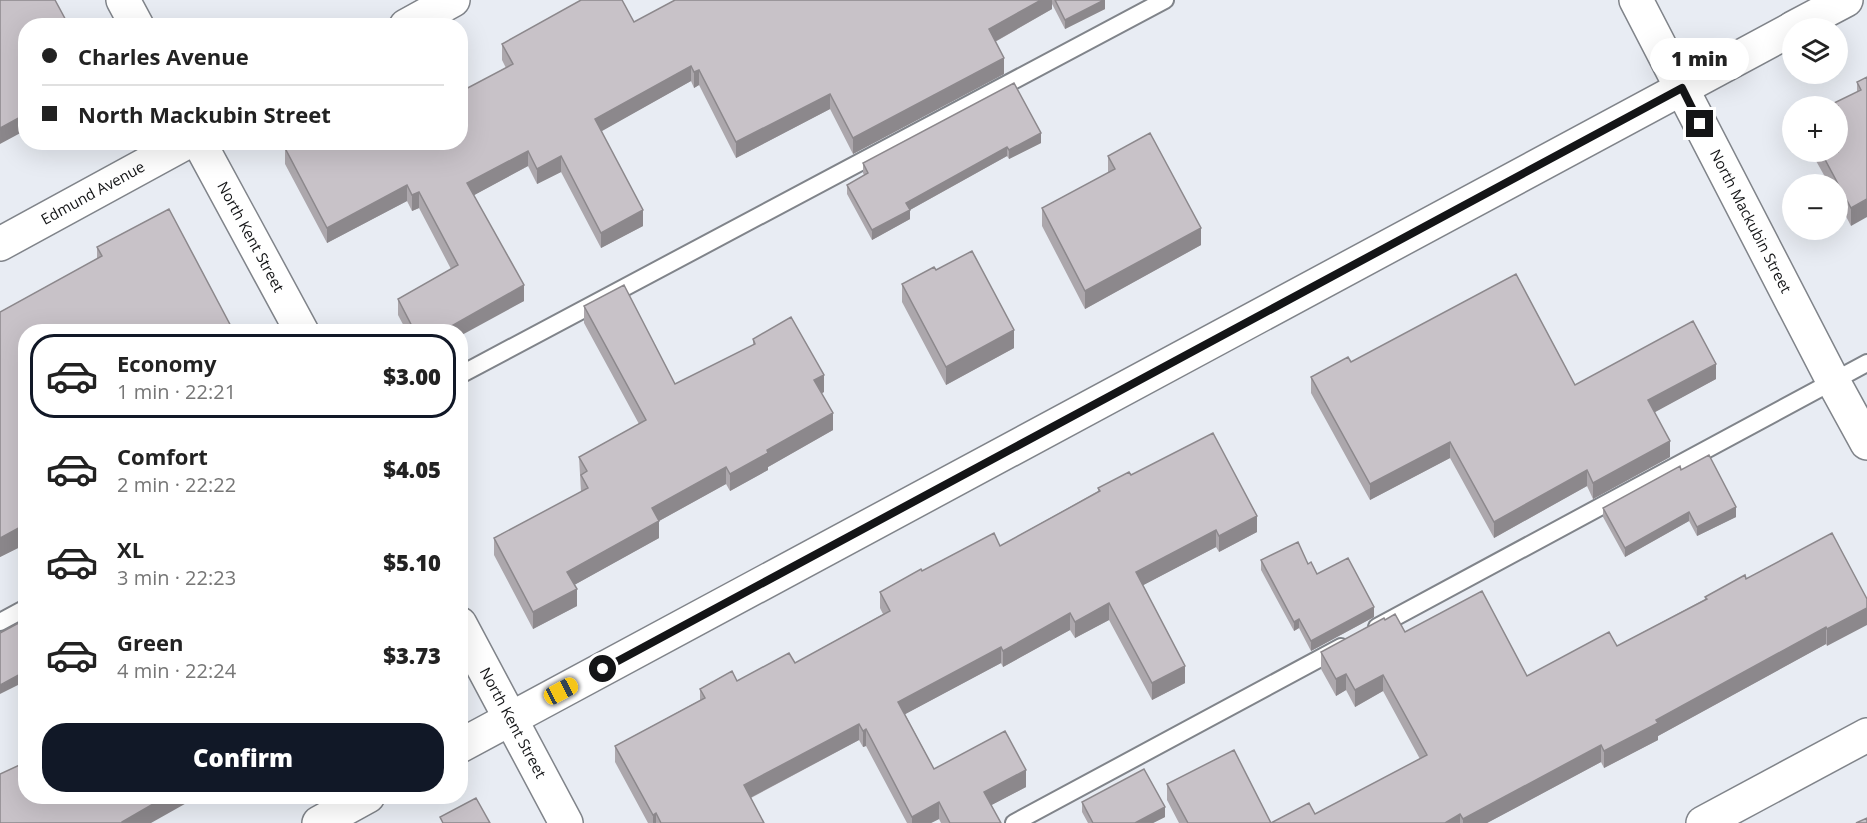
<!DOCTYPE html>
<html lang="en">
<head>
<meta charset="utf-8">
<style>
  body { margin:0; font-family:"Open Sans",sans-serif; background:#f6f6f6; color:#222; height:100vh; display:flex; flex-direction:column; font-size:22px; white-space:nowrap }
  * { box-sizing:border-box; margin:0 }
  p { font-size:20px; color:#767676 }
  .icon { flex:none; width:33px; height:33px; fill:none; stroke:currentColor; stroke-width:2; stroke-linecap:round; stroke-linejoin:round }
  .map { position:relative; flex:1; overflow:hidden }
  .panel { position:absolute; left:18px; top:324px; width:450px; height:480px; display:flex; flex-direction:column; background:#fff; border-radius:24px; box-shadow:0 6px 24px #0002 }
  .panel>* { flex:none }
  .hud { position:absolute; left:18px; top:18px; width:450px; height:132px; border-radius:24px; box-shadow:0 6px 24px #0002; display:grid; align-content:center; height:132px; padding:0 24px; background:#fff }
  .controls { position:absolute; left:1782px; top:18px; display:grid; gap:12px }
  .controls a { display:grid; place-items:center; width:66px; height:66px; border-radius:50%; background:#fff; box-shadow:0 6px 24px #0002; font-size:30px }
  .end { position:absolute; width:27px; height:27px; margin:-14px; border:8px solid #141517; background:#fff; box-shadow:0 0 0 3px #fff }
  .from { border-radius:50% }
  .bubble { position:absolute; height:42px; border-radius:21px; background:#fff; box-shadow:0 6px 24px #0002; font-size:20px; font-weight:800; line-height:42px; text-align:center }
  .car { position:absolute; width:18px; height:36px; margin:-18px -9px; border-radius:8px; box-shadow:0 0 4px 2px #0007; background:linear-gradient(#f5c518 24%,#345 0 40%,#f5c518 0 76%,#345 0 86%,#f5c518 0) }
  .hud b { display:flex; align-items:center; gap:21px; height:57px; font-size:22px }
  .hud b+b { border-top:2px solid #e0e0e0 }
  .hud i { width:15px; height:15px; background:#222 }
  ul { padding:10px 0 0; list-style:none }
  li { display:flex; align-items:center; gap:18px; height:84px; margin:0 12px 9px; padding:0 12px; border:3px solid transparent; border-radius:24px }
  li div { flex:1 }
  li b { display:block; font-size:22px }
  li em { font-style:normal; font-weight:800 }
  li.on { border-color:#111827 }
  li>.icon { width:54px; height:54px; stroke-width:1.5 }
  .primary-button { display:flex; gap:12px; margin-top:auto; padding:12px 24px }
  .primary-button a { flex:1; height:69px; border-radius:24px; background:#111827; color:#fff; font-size:24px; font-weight:800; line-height:69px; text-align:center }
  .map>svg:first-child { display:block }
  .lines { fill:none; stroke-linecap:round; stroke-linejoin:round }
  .service-casing { stroke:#80848a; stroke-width:20 }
  .minor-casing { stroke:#80848a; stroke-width:36 }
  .service { stroke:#fff; stroke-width:16 }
  .minor { stroke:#fff; stroke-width:33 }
  .wall { fill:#aca7ac }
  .shaded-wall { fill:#8c888c }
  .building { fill:#c8c2c8; stroke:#8c888c; stroke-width:1.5 }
  .route { stroke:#141517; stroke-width:8 }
  .labels { text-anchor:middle; stroke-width:4.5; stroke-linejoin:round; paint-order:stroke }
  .street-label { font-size:15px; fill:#141517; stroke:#f6f9ff }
</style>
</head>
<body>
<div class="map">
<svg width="1867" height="823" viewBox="0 0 1867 823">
  <rect width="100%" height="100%" fill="#e8ecf3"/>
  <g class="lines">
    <defs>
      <path id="service" d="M460,375L1165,0
        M0,622L26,608
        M1377,627L1867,363
        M1014,823L1341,647"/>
      <g id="minor">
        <path d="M123,0L137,26"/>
        <path id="s1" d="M1636,0L1833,381L1867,443"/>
        <path d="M406,26L453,0"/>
        <path d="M1793,28L1846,0"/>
        <path id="s2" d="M199,142L302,332"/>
        <path id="s3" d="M0,244L187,142"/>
        <path id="s4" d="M460,624L566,823"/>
        <path d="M460,746L1792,29"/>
        <path d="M319,823L368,796"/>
        <path d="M1703,823L1867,735"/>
      </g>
    </defs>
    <use href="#service" class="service-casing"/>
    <use href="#minor" class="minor-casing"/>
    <use href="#service" class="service"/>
    <use href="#minor" class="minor"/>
  </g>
  <path class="wall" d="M675,0H1105V9L1065,29L1052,4V9L995,42L1004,74L853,154L830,109L736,158L699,85L694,88L691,81L601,131L643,226L601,248L561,172L537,184L528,166L474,195L524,301L460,332H407L398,315V299L451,269L419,208L412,211L407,201L327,243L285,164V148L460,142L506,68L502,60V44L634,22Z
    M1867,77L1851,226L1838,201V184H1829L1811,152H1838L1857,92V82Z
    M1041,143L1009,159L1007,156L910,210V219L872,240L847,194V185L864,175L863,173V163Z
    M1108,156L1201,245L1085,309L1042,226V208L1108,173Z
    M169,209L234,332H26V544L0,557V312L97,259V247Z
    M902,284L1014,348L946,385L902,302Z
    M584,306L675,384L753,345V339L824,392L822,393L833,430L768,467V470L730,491L726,484L659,521V538L574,585L577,606L533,629L494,555V538L581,492L579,457L639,424L584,323Z
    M1351,362L1575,385L1716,379L1654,412L1670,457L1593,499L1587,486L1494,538L1450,458L1370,500L1311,393V377Z
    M1681,470L1736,517L1697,536L1689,521L1625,557L1603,517V508Z
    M1131,475L1257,532L1219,552L1216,547L1143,585L1185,683L1152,700L1109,620L1075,638L1070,630L1003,667L1001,663L905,714L934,769L1026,787L991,805L1001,823H941L939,819L931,823H907L866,746L863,747L859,740L751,798L764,823H648L615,762V746L700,700V689L737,681L795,663L883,614L880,608V592L922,571L1000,546L1098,491V488Z
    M1832,533L1827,646L1826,644L1658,736V740L1604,768L1601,762L1487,823H1179L1167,800V784L1271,823L1315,814L1420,759L1383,691L1355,707L1346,690L1336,696L1321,669V652L1385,620L1405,632L1527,676L1617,646L1705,599V597L1746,579Z
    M1261,560L1308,564L1317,574L1374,617L1311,651L1299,628L1294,631L1261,570Z
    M1082,802L1165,817L1153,823H1088L1082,812Z"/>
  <path class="shaded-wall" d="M1041,0H1052V9L989,45V29Z
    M1104,0H1105V9L1065,29V20Z
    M1004,58V74L853,154V138Z
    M691,66V81L595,135V119Z
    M699,70V85L694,88V72Z
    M830,94V109L736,158V142Z
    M26,114V130L0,144V128Z
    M1041,133V143L1009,159V150Z
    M1007,147V156L908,211L910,210V219L872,240V230L906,203Z
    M528,151V166L467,199V183Z
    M561,156V172L537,184V169Z
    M407,185V201L327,243V228Z
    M419,192V208L412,211V195Z
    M1867,199V217L1851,226V208Z
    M643,210V226L601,248V233Z
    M1201,228V245L1085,309V291Z
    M524,285V301L460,336V332H441Z
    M1014,330V348L946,385V367Z
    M1716,364V379L1648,416V400Z
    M824,375V392L814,397V380Z
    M833,413V430L768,467V470L730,491V474L767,450Z
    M1670,441V457L1593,499V483Z
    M1450,442V458L1370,500V484Z
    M726,467V484L659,521V538L567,589V572L652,508Z
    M1587,470V486L1494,538V522Z
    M1736,507V517L1697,536V527Z
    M1689,512V521L1625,557V548Z
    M1257,516V532L1219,552V536Z
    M26,524V544L0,557V538Z
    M1216,530V547L1136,589V572Z
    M577,589V606L533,629V612Z
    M1109,603V620L1075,638V622Z
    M1374,607V617L1311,651V641Z
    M1867,608V625L1827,646V629Z
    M1070,613V630L1003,667V651Z
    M1299,619V628L1294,631V622Z
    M1826,627V644L1658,736V740L1604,768V751L1656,720Z
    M1001,647V663L898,718V702Z
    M1185,666V683L1152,700V683Z
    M26,671V681L0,694V685Z
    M1346,674V690L1336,696V679Z
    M1383,675V691L1355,707V690Z
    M859,724V740L744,801V785Z
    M866,729V746L863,747V731Z
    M1601,745V762L1487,823H1463V819Z
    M1026,770V787L984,809V792Z
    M167,796H199L151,823H122V822Z
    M939,802V819L931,823H912V817Z
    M1165,807V817L1153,823H1135Z
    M656,813V823H653V815Z
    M1460,814V823H1445Z"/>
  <path class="building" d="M0,0H55L69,26H26V114L0,128Z
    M581,0H622L634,22L675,0H1041L989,29L1004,58L853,138L830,94L736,142L699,70L694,72L691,66L595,119L643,210L601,233L561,156L537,169L528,151L467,183L524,285L441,332H415L398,299L458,265L419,192L412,195L407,185L327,228L285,148L295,142H460V92L513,64L502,44Z
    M1055,0H1104L1065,20Z
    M1867,77V199L1851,208L1821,152H1838V106H1828L1861,90L1857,82Z
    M1014,83L1041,133L1009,150L1007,147L906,203L910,210L872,230L847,185L868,173L863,163Z
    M1150,133L1201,228L1085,291L1042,208L1115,169L1108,156Z
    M169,209L234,332H26V524L0,538V312L102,256L97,247Z
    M972,251L1014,330L946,367L902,284L934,267L936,270Z
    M1516,274L1575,385L1693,321L1716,364L1648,400L1670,441L1593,483L1587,470L1494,522L1450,442L1370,484L1311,377L1348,357L1351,362Z
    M624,285L675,384L755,344L753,339L791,317L824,375L814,380L833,413L767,450L768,453L730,474L726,467L652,508L659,521L567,572L577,589L533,612L494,538L588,488L581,475L587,471L579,457L646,420L584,306Z
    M1213,433L1257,516L1219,536L1216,530L1136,572L1185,666L1152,683L1109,603L1075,622L1070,613L1003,651L1001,647L898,702L934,769L1005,731L1026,770L984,792L1001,823H950L939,802L912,817L866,729L863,731L859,724L744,785L764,823H661L656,813L653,815L615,746L705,698L700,689L732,671L737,681L789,653L795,663L890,611L880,592L921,569L922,571L994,533L1000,546L1100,491L1098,488L1129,472L1131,475Z
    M1709,455L1736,507L1697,527L1689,512L1625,548L1603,508L1680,466L1681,470Z
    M1832,533L1867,599V608L1827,629L1826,627L1656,720L1658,723L1604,751L1601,745L1463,819L1460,814L1445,823H1188L1167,784L1234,750L1271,823L1309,803L1315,814L1427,755L1383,675L1355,690L1346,674L1336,679L1321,652L1384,618L1385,620L1395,614L1405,632L1482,591L1527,676L1609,632L1617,646L1707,599L1705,597L1745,575L1746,579Z
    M1298,542L1308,564L1311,562L1317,574L1348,558L1374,607L1311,641L1299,619L1294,622L1261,560Z
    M26,619V671L0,685V633Z
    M26,762V796H167L122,822V823H0V774Z
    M1144,769L1165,807L1135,823H1093L1082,802Z
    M476,798L490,823H443L440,817Z
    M1867,818V823H1856Z"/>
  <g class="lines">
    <path class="route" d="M603,669L1682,88L1700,124"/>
  </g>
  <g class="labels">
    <g class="street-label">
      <text dy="5" stroke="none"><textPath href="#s3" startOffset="106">Edmund Avenue</textPath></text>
      <text dy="5" stroke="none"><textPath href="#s1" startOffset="249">North Mackubin Street</textPath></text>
      <text dy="5" stroke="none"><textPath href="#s2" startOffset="108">North Kent Street</textPath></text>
      <text dy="5" stroke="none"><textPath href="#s4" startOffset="112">North Kent Street</textPath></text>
    </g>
  </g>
</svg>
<div class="controls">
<a><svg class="icon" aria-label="layers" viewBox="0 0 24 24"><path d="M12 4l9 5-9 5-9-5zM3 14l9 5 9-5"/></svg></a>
<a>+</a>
<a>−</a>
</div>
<i class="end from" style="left:603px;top:669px"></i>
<i class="end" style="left:1700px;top:124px"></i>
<div class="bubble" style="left:1650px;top:38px;width:99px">1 min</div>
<i class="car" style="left:561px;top:691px;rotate:62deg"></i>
<div class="hud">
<b><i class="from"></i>Charles Avenue</b>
<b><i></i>North Mackubin Street</b>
</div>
<section class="panel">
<ul>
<li class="on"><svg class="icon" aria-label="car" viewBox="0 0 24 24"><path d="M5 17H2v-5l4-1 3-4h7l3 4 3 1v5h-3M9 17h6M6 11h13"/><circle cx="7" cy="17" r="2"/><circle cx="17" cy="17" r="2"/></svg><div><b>Economy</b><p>1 min · 22:21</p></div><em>$3.00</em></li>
<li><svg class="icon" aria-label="car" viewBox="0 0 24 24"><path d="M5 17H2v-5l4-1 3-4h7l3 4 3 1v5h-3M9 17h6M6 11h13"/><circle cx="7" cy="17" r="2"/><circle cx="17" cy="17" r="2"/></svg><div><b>Comfort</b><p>2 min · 22:22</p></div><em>$4.05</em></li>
<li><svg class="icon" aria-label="car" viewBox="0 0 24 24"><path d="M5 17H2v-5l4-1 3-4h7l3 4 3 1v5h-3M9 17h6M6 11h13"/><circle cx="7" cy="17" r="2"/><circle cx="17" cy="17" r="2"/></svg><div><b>XL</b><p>3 min · 22:23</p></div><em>$5.10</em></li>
<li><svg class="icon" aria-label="car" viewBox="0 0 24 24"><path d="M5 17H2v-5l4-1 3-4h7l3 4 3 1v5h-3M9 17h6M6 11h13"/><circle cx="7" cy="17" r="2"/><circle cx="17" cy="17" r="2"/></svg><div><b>Green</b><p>4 min · 22:24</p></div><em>$3.73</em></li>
</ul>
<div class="primary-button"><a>Confirm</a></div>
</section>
</div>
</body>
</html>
